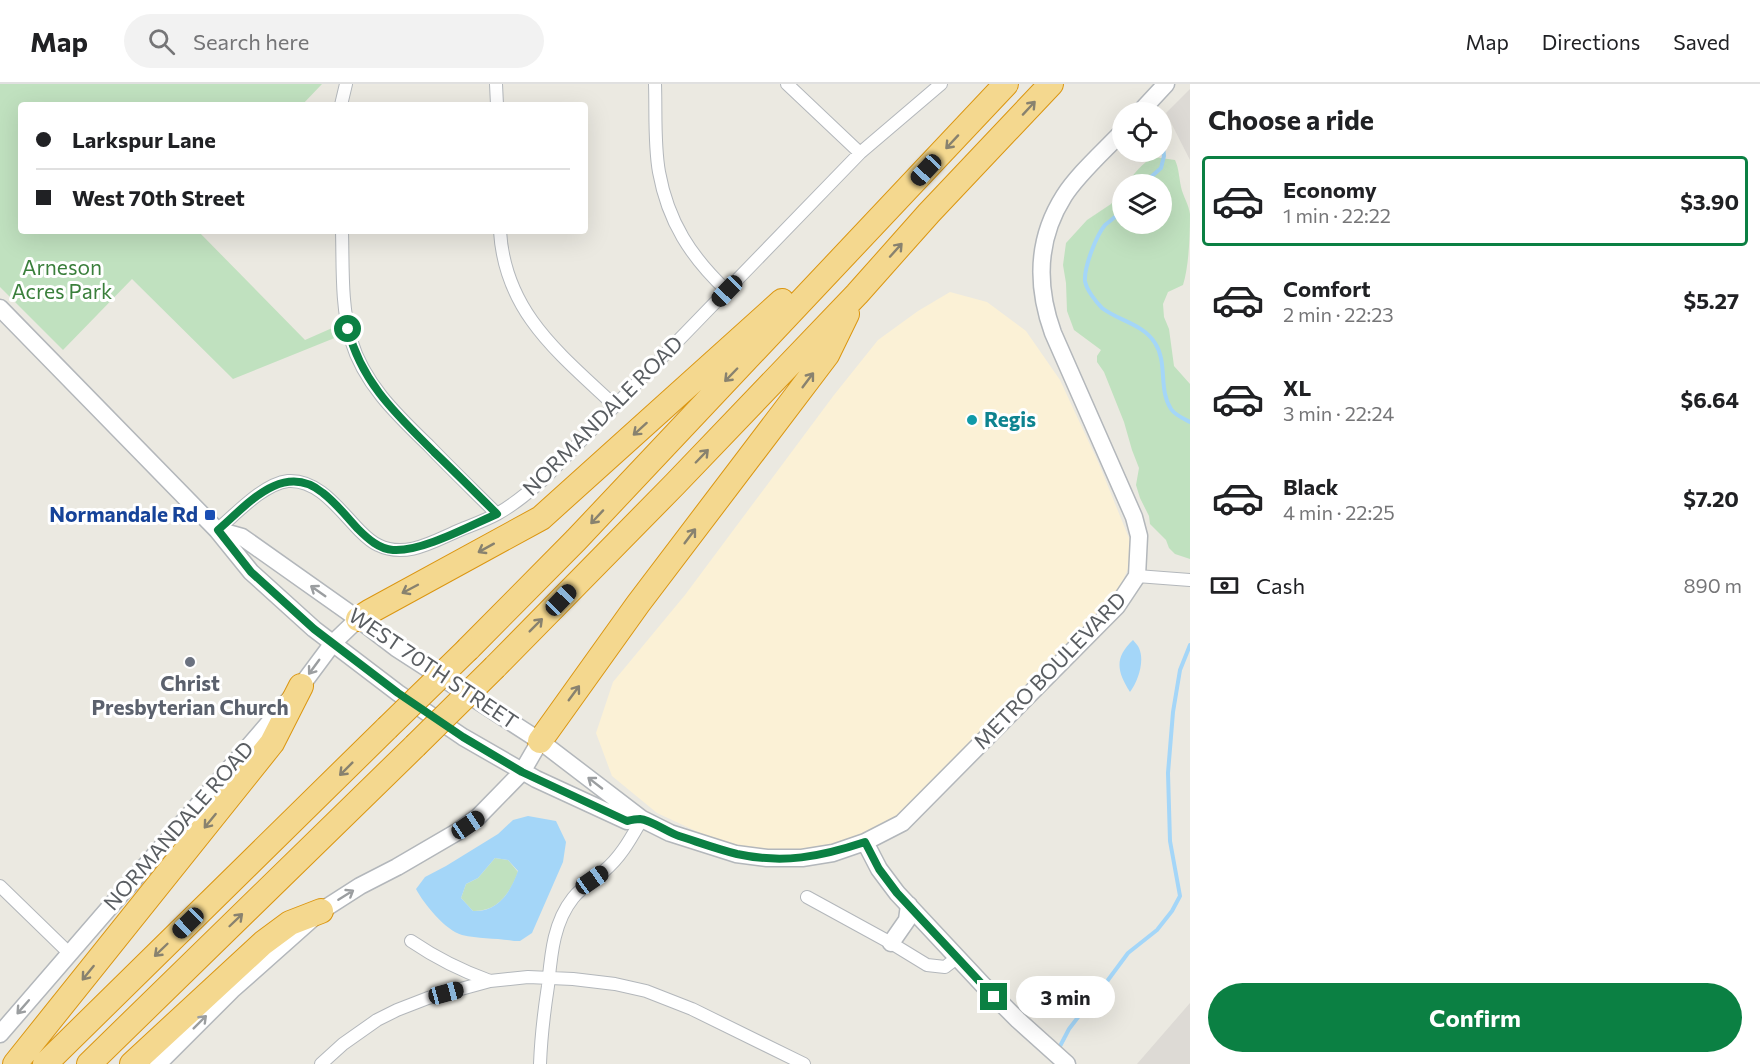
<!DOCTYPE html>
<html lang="en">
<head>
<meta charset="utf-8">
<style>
  body { margin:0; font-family:Commissioner,sans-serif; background:#f2f2f2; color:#202124; height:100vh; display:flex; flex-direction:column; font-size:22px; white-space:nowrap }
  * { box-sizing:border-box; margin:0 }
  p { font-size:20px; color:#757577 }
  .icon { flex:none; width:33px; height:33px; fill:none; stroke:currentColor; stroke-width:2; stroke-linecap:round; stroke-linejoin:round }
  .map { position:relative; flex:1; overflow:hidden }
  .side { display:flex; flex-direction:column; background:#fff; width:570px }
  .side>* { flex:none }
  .guide { position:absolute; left:18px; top:18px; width:570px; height:132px; border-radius:6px; box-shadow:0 6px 24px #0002; display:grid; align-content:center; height:132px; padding:0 18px; background:#fff }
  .buttons { position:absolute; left:1112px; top:18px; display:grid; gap:12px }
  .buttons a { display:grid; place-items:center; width:60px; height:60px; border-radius:50%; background:#fff; box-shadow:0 6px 24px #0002; font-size:30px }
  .end { position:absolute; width:27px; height:27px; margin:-14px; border:8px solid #0b8043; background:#fff; box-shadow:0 0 0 3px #fff }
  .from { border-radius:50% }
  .bubble { position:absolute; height:42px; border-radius:21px; background:#fff; box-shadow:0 6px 24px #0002; font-size:20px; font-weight:700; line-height:42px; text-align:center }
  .car { position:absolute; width:18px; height:36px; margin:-18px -9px; border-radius:8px; box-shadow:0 0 4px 2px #0007; background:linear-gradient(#222 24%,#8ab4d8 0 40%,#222 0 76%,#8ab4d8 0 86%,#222 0) }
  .guide b { display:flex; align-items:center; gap:21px; height:57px; font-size:22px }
  .guide b+b { border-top:2px solid #e0e0e0 }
  .guide i { width:15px; height:15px; background:#202124 }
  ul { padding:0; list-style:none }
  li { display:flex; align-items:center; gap:18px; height:90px; margin:0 12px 9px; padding:0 6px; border:3px solid transparent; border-radius:6px }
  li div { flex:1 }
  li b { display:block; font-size:22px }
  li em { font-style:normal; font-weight:700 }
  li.current { border-color:#0b8043 }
  li>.icon { width:54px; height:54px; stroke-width:1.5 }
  h2 { padding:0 18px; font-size:27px; line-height:72px }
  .pay { display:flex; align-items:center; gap:15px; height:66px; padding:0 18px; font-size:22px }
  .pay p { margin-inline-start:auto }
  .cta { display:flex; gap:12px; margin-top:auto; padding:12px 18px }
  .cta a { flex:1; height:69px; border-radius:36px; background:#0b8043; color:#fff; font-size:24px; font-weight:700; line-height:69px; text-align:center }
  header { display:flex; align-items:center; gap:36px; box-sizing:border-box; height:84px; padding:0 30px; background:#fff; border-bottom:2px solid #e0e0e0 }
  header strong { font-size:28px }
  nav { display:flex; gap:33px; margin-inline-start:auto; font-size:21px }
  .search { width:420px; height:54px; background:#f2f2f2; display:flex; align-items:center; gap:15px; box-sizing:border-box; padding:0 21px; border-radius:33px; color:#757577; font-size:22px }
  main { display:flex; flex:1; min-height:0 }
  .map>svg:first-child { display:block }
  .commercial { fill:#fbf1d6 }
  .industrial { fill:#dddad5 }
  .green { fill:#c0e1bf }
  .water { fill:#a4d6f8; fill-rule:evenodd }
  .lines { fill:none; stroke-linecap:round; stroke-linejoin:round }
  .stream { stroke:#a4d6f8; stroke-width:4 }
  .minor-casing { stroke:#b3b7bb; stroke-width:14 }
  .tertiary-casing { stroke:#b3b7bb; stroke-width:19 }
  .motorway-casing { stroke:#db9611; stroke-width:26 }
  .minor { stroke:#fff; stroke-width:12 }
  .tertiary { stroke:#fff; stroke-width:16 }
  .motorway { stroke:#f4d88f; stroke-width:24 }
  .motorway-bridge-casing { stroke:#db9611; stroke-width:26; stroke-linecap:butt }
  .motorway-bridge { stroke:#f4d88f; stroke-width:24 }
  .oneway { stroke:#88826f }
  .oneway2 { stroke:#9b9ea0 }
  .route { stroke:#0b8043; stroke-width:8 }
  .culture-dot { fill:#0f9aa8; stroke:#fff; stroke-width:2 }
  .transit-dot { fill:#1a4fb4; stroke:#fff; stroke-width:2 }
  .worship-dot { fill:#6b7280; stroke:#fff; stroke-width:2 }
  .labels { text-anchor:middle; stroke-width:6; stroke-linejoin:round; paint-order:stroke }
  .park-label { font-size:21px; fill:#3a7f3b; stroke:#fff }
  .street-label { font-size:21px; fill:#595d61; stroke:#fff }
  .culture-label { font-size:21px; font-weight:bold; fill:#0d838f; stroke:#fff; text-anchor:start }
  .transit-label { font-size:21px; font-weight:bold; fill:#164399; stroke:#fff; text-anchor:end }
  .worship-label { font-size:21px; font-weight:bold; fill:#5b616d; stroke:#fff }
</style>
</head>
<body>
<header>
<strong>Map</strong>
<div class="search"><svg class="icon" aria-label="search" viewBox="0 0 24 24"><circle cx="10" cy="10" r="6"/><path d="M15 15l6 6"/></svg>Search here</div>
<nav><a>Map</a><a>Directions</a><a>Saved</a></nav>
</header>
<main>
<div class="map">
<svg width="1190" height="980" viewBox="0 0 1190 980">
  <rect width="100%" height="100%" fill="#ebe9e1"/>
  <path class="commercial" d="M950,208L987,218L1026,247L1060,296L1099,380L1135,469L1112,521L921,719L834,769L769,771L713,755L657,729L612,692L596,649L613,598L685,511L834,311L878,256L918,227Z"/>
  <path class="industrial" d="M1190,5V76L1166,29Z
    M1190,919V980H1137Z"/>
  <path class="green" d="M0,0H322L302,21H21V147H198L305,256L339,241L342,251L233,295L132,195L63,266L0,203Z
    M1154,73L1175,76C1179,85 1179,93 1181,103C1183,112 1189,121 1190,130C1190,151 1189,182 1183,201L1168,208L1163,220L1164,233L1169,245L1174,282L1190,300V475L1175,470L1169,464L1166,456L1150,440L1149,432L1140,414L1136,401L1139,384L1132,366L1124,338L1104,288L1097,278V272L1101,266L1074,246L1067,227L1066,199L1063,181L1066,159L1087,136L1111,120L1122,106V140H1161V100H1126C1134,90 1142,79 1154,73Z
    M495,774L508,776L518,788C510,809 498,828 473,827L461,814L466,800L478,794Z"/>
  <path class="water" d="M1133,556C1135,559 1138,561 1139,564C1145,577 1138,597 1130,608C1117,587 1114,574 1133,556Z
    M528,732L556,737L566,758L563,778L532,849L520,857H514C497,854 479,855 462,851C445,846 424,820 416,805L425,793L446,782L498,750L513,736ZM495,774L508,776L518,787C510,809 498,828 473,827L461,814L466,800L478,794Z"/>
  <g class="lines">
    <path class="stream" d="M1143,100L1161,84L1164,72L1161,42
      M1122,126C1117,132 1111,136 1105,141C1096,152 1084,183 1085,197C1086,205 1096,218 1102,224C1119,237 1143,240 1155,259C1168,279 1158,305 1171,325C1175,331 1184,335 1190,338
      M1058,966L1069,945L1082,928L1098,918L1108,896L1128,869L1157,846L1172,827L1180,812L1170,757L1168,689L1173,628L1180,586L1190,561"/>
    <defs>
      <path id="minor" d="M496,0L497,21
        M655,0C656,29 654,60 659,88C668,138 691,173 727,207
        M787,0L860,69
        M341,21L346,0
        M342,147C343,183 341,221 351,256C364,300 397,331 429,362C451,385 474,407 497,430
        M500,147C505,229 560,270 615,322
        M217,446C236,430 263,400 288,397C319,395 340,427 360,447C365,452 371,458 378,461C406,475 434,457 460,446C472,441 486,436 497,430C515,420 530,407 545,394L860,69L941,0
        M1137,492L1190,496
        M0,802L69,869
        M807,813L891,859L927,881L945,883L958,873
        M411,857C436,874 462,887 490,897
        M321,980L343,960L377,936L397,926L428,914L490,897L528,893L573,895L615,900L646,907L692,925L804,980
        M540,980C541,954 544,928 548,902C551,872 553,839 573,814C582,803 593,796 604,787C621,773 631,754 642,735"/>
      <path id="tertiary" d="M1140,28L1166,0
        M0,224L217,446L251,488L314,545L398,609L463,653L536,695L627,737L642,735
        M217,446L242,453L358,535L396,564L540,657L642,735L670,749L736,770L767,774H802L833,769L865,758L902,739L1117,522L1137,492L1139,452L1134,433L1053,249C1036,202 1036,156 1064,112C1078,90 1103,68 1122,48
        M865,758L879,785L897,809L983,901L1018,936L1067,980
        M891,859L907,836L909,821
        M0,950L301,602L333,559L358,535
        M158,980L232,906L321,827L360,802L397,783L457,748L478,733L522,688L540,657"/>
      <path id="motorway" d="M358,535L369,528L541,434L782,217
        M468,565L576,456L1006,0
        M495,583L675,400L857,210L929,129L1051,0
        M540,657L638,520L827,271L847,230
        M15,980L272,659L301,602
        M45,980L387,644
        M89,980L415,662
        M132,980L263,859L290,839L321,827"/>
    </defs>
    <use href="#minor" class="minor-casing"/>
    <use href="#tertiary" class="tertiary-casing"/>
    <use href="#motorway" class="motorway-casing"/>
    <use href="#minor" class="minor"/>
    <use href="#tertiary" class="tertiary"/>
    <use href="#motorway" class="motorway"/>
    <defs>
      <path id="motorway-bridge" d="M387,644L468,565
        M415,662L495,583"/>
    </defs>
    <use href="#motorway-bridge" class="motorway-bridge-casing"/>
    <use href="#motorway-bridge" class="motorway-bridge"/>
  </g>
  <defs><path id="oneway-shaft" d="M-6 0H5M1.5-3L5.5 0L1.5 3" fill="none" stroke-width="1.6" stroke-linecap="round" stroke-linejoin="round" transform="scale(1.5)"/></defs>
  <g class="oneway">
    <use href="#oneway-shaft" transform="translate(1029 24) rotate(-47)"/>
    <use href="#oneway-shaft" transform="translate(952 58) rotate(133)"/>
    <use href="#oneway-shaft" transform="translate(896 166) rotate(-48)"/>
    <use href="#oneway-shaft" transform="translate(731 291) rotate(134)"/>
    <use href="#oneway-shaft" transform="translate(808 296) rotate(-53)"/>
    <use href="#oneway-shaft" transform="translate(640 345) rotate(138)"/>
    <use href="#oneway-shaft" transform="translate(702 372) rotate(-46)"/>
    <use href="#oneway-shaft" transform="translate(597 433) rotate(133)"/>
    <use href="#oneway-shaft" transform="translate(690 452) rotate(-53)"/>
    <use href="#oneway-shaft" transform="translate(486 464) rotate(151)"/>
    <use href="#oneway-shaft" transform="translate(410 505) rotate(152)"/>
    <use href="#oneway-shaft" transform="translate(536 541) rotate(-45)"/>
    <use href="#oneway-shaft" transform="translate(574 609) rotate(-54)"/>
    <use href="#oneway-shaft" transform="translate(346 685) rotate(135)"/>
    <use href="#oneway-shaft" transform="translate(210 737) rotate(129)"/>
    <use href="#oneway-shaft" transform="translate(236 836) rotate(-44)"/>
    <use href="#oneway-shaft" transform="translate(161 866) rotate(136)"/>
    <use href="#oneway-shaft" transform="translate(88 889) rotate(129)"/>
  </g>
  <g class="oneway2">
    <use href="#oneway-shaft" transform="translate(318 507) rotate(-145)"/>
    <use href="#oneway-shaft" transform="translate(314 583) rotate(126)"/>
    <use href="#oneway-shaft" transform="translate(595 699) rotate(-142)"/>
    <use href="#oneway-shaft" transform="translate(346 811) rotate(-32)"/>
    <use href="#oneway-shaft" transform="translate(23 923) rotate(131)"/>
    <use href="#oneway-shaft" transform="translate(200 938) rotate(-45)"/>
  </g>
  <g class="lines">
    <path class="route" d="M348,245C361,298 397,331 434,368C455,388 476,409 497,430C469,442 422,468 393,466C379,465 368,455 358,445C347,433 336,419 323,409C283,376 246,422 218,446L251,488L314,545L398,609L463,653L522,688L627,737C631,736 636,735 640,735C651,736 667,748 679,752C698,758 717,765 737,770C783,780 820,773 865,758L879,785L897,809L994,913"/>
  </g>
  <circle class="culture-dot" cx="972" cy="336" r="6"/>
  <rect class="transit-dot" x="204" y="425" width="12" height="12" rx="3"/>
  <circle class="worship-dot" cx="190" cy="578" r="6"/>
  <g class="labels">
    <g class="park-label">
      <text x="62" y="191">Arneson<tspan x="62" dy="24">Acres Park</tspan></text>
    </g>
    <g class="street-label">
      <text transform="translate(603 332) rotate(-45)" y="7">NORMANDALE ROAD</text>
      <text transform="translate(433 585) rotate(34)" y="7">WEST 70TH STREET</text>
      <text transform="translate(1050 587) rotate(-46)" y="7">METRO BOULEVARD</text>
      <text transform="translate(179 742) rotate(-49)" y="7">NORMANDALE ROAD</text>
    </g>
    <g class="culture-label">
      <text x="984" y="343">Regis</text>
    </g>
    <g class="transit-label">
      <text x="198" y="438">Normandale Rd</text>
    </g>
    <g class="worship-label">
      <text x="190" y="607">Christ<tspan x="190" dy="24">Presbyterian Church</tspan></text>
    </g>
  </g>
</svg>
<div class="buttons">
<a><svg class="icon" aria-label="locate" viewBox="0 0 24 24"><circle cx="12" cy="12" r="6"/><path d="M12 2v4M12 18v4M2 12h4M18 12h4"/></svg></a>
<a><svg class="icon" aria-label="layers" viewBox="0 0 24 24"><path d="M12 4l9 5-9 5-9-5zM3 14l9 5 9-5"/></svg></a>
</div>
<i class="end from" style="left:348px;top:245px"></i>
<i class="end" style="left:994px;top:913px"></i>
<div class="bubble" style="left:1016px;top:892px;width:99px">3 min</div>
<i class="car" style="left:926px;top:86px;rotate:223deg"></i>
<i class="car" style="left:727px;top:207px;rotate:224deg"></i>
<i class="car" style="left:561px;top:516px;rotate:44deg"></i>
<i class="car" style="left:468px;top:741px;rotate:56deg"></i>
<i class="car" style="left:592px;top:796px;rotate:55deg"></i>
<i class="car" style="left:188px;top:839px;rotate:226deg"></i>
<i class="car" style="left:446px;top:909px;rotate:75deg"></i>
<div class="guide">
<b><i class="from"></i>Larkspur Lane</b>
<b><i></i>West 70th Street</b>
</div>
</div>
<section class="side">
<h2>Choose a ride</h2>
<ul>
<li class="current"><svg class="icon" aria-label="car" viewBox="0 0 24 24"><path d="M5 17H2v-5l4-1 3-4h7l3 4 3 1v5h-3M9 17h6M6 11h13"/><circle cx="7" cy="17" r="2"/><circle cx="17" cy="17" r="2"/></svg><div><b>Economy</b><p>1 min · 22:22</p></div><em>$3.90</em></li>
<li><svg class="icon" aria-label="car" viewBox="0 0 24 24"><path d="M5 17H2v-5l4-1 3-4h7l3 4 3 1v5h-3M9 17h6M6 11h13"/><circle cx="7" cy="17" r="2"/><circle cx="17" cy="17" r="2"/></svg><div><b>Comfort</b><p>2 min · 22:23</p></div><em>$5.27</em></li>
<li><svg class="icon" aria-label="car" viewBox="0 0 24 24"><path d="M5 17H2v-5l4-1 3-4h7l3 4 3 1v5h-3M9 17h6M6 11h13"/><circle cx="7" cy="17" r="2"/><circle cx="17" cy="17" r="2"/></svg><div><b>XL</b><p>3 min · 22:24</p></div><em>$6.64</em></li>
<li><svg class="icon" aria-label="car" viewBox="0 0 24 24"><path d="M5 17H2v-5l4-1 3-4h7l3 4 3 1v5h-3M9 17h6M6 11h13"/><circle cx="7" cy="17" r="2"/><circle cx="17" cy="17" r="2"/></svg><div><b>Black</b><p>4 min · 22:25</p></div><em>$7.20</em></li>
</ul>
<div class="pay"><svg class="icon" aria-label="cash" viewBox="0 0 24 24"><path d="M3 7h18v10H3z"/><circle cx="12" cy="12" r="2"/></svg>Cash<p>890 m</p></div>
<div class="cta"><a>Confirm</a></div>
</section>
</main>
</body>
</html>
